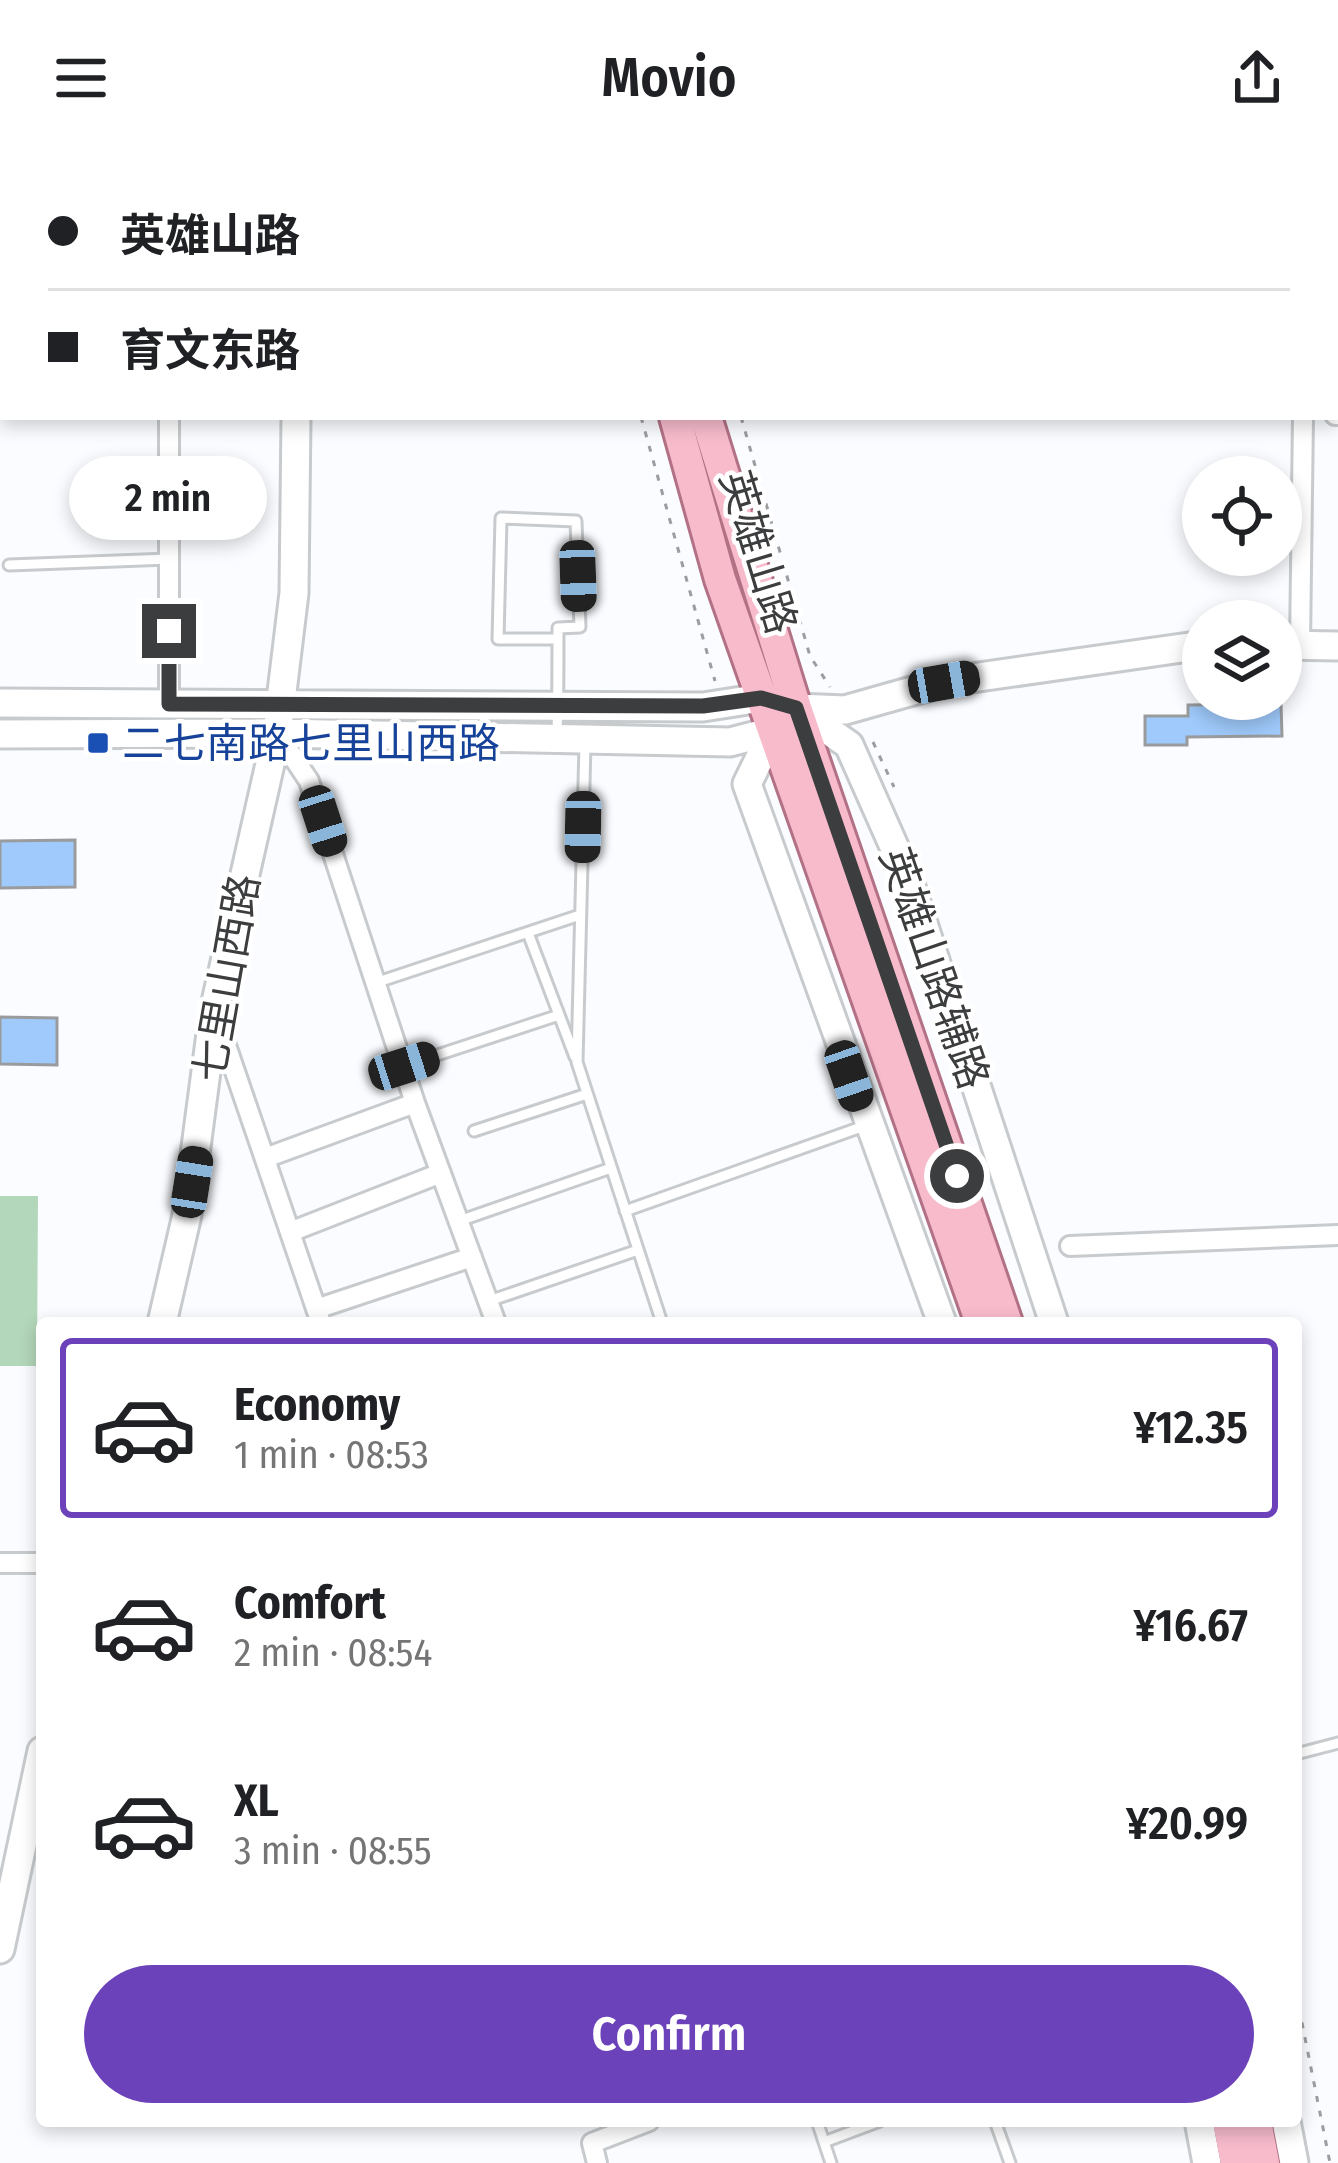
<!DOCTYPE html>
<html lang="en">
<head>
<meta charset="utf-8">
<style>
  body { margin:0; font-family:"Fira Sans Condensed","Noto Sans SC",sans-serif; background:#f6f6f6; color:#202124; height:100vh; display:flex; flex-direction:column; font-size:45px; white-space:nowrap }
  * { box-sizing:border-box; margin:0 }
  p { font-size:39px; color:#757577 }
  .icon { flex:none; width:66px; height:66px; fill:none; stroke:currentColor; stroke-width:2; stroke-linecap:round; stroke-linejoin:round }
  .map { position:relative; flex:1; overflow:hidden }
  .drawer { position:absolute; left:36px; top:1161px; width:1266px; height:810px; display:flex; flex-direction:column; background:#fff; border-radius:12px; box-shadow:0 6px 18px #0003 }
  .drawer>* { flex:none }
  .guide { position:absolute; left:0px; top:0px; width:1338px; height:264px; box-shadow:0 6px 18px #0003; display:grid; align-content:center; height:264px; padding:0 48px; background:#fff }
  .tools { position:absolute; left:1182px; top:300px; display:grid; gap:24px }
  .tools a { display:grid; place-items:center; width:120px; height:120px; border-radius:50%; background:#fff; box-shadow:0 6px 18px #0003; font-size:60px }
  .end { position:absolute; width:54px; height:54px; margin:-27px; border:15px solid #3c3d3e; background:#fff; box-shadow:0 0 0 6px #fff }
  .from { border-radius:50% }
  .bubble { position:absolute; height:84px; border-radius:42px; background:#fff; box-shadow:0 6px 18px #0003; font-size:39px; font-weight:600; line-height:84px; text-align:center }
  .car { position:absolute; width:36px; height:72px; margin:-36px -18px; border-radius:15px; box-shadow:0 0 9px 3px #0007; background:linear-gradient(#222 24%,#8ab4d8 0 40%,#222 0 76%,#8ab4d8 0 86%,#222 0) }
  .guide b { display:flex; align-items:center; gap:42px; height:114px; font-size:45px }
  .guide b+b { border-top:3px solid #e0e0e0 }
  .guide i { width:30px; height:30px; background:#202124 }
  ul { padding:21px 0 0; list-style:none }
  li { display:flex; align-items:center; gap:36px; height:180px; margin:0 24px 18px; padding:0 24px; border:6px solid transparent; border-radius:12px }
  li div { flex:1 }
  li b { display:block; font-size:45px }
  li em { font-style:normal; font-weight:600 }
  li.active { border-color:#6b42ba }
  li>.icon { width:108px; height:108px; stroke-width:1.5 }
  .button { display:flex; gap:24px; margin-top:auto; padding:24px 48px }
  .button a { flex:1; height:138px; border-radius:72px; background:#6b42ba; color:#fff; font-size:48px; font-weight:600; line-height:138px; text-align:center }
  header { display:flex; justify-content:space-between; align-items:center; height:156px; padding:0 48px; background:#fff; font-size:54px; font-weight:600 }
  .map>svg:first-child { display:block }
  .green { fill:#b3d7ba }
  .building { fill:#9fcafb; stroke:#999b9d; stroke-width:3 }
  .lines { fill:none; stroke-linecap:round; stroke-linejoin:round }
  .lane-casing { stroke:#c8cbcd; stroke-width:15 }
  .street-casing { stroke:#c8cbcd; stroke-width:24 }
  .secondary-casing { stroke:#c8cbcd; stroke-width:33 }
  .primary-casing { stroke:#b27184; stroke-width:36 }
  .path { stroke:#9c9d9f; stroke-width:3; stroke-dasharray:6 9; stroke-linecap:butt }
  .lane { stroke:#fff; stroke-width:9 }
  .street { stroke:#fff; stroke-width:18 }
  .secondary { stroke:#fff; stroke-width:27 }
  .primary { stroke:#f7bbcc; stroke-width:30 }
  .route { stroke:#3c3d3e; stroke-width:15 }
  .transit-dot { fill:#1a4fb4; stroke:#fff; stroke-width:4.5 }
  .labels { text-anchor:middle; stroke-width:9; stroke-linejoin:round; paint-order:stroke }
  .street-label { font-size:42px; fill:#3c3d3e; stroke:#fff }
  .transit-label { font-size:42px; fill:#164399; stroke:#fff; text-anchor:start }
</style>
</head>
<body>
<header><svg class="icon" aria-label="menu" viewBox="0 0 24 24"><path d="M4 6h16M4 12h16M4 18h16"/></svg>Movio<svg class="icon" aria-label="share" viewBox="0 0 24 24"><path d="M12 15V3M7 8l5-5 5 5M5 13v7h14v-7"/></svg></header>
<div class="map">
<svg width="1338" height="2007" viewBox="0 0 1338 2007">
  <rect width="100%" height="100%" fill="#fafcff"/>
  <path class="green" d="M0,1040H38L37,1210H0Z"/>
  <path class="building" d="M1281,548L1282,580L1187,581V589H1145V560H1188V549Z
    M75,684V731L0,732V685Z
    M0,861L57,862V909L0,908Z"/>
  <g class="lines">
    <defs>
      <path id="lane" d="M415,0V3
        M9,409L169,403
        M557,580C558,544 558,508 558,472L580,471L576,365L501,362L498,483H558
        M585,588L577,906L662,1167
        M528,777L575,901
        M378,826L580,759
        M404,910L559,859
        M474,975L587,938
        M625,1055L867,969
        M459,1065L611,1012
        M489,1145L638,1094
        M1296,1598L1338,1587
        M817,1965L831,2007
        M995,1965L1010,2007
        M824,1986L880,1965"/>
      <path id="street" d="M169,0V3
        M1335,259H1338
        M169,261V548
        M1300,489L1303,261
        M277,577L309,625L415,947L496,1167
        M216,860L321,1167
        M265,1002L415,947
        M290,1076L441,1017
        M1070,1090L1338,1079
        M316,1153L472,1101
        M0,1407H42
        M597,2007L592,1987L649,1965"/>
      <path id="secondary" d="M298,3V0
        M1335,99L1338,100
        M1281,489L1338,490
        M0,547L703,551L761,542L796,552L845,554L944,526L1203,489
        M796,552L849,589L908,722L1054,1167
        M773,575L747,628L942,1167
        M0,578L277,577L730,586L773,575L789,559
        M162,1167L187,1059L214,855L277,577L294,437L296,261
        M0,1793L42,1595
        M1199,1965L1207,2007
        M1286,1965L1294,2007"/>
      <path id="primary" d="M621,0L622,3
        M648,0L649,3
        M675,261L720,423L981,1167
        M706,261L796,552L1007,1167
        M1228,1965L1236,2007
        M1256,1965L1264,2007"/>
    </defs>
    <use href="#lane" class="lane-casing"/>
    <use href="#street" class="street-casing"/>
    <use href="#secondary" class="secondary-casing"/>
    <use href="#primary" class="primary-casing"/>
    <path class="path" d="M592,0V3
      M684,0L685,3
      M641,261L715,525
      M741,261L810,500L830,531
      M873,586L894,631
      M1296,1837L1330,2007"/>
    <use href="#lane" class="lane"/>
    <use href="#street" class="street"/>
    <use href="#secondary" class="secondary"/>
    <use href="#primary" class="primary"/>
  </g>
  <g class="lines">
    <path class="route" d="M169,475V548L703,550L761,542L796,552L957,1020"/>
  </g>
  <rect class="transit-dot" x="86" y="575" width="24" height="24" rx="6"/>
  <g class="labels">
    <g class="street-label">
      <text transform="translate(759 396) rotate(73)" y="15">英雄山路</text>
      <text transform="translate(935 812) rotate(71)" y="15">英雄山路辅路</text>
      <text transform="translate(226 822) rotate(-80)" y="15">七里山西路</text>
    </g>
    <g class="transit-label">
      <text x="122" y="602">二七南路七里山西路</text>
    </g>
  </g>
</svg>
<div class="tools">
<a><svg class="icon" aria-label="locate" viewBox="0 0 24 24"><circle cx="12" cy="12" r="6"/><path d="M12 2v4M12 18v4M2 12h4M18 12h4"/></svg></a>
<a><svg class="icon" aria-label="layers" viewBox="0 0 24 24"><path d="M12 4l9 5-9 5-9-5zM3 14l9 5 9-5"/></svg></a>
</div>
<i class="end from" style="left:957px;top:1020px"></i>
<i class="end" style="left:169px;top:475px"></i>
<div class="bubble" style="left:69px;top:300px;width:198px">2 min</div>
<i class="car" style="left:578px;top:420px;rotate:178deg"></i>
<i class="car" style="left:944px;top:526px;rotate:80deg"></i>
<i class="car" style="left:323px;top:665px;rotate:162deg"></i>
<i class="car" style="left:583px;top:671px;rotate:181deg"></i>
<i class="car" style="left:404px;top:910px;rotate:72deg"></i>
<i class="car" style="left:849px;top:920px;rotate:161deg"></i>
<i class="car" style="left:192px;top:1026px;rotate:9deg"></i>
<div class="guide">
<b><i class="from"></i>英雄山路</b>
<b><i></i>育文东路</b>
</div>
<section class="drawer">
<ul>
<li class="active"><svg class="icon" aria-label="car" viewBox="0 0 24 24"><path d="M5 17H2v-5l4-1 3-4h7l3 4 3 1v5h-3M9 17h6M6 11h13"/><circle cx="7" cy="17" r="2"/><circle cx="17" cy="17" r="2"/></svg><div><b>Economy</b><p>1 min · 08:53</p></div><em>¥12.35</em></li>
<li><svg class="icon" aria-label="car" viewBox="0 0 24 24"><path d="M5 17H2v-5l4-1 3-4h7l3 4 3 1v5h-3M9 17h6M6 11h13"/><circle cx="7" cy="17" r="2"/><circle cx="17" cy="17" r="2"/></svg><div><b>Comfort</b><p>2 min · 08:54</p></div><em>¥16.67</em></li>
<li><svg class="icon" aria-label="car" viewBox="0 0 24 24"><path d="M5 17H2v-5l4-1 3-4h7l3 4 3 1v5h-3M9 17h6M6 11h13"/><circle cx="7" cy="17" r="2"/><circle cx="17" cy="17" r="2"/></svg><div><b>XL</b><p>3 min · 08:55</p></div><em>¥20.99</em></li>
</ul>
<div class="button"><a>Confirm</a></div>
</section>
</div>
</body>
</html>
